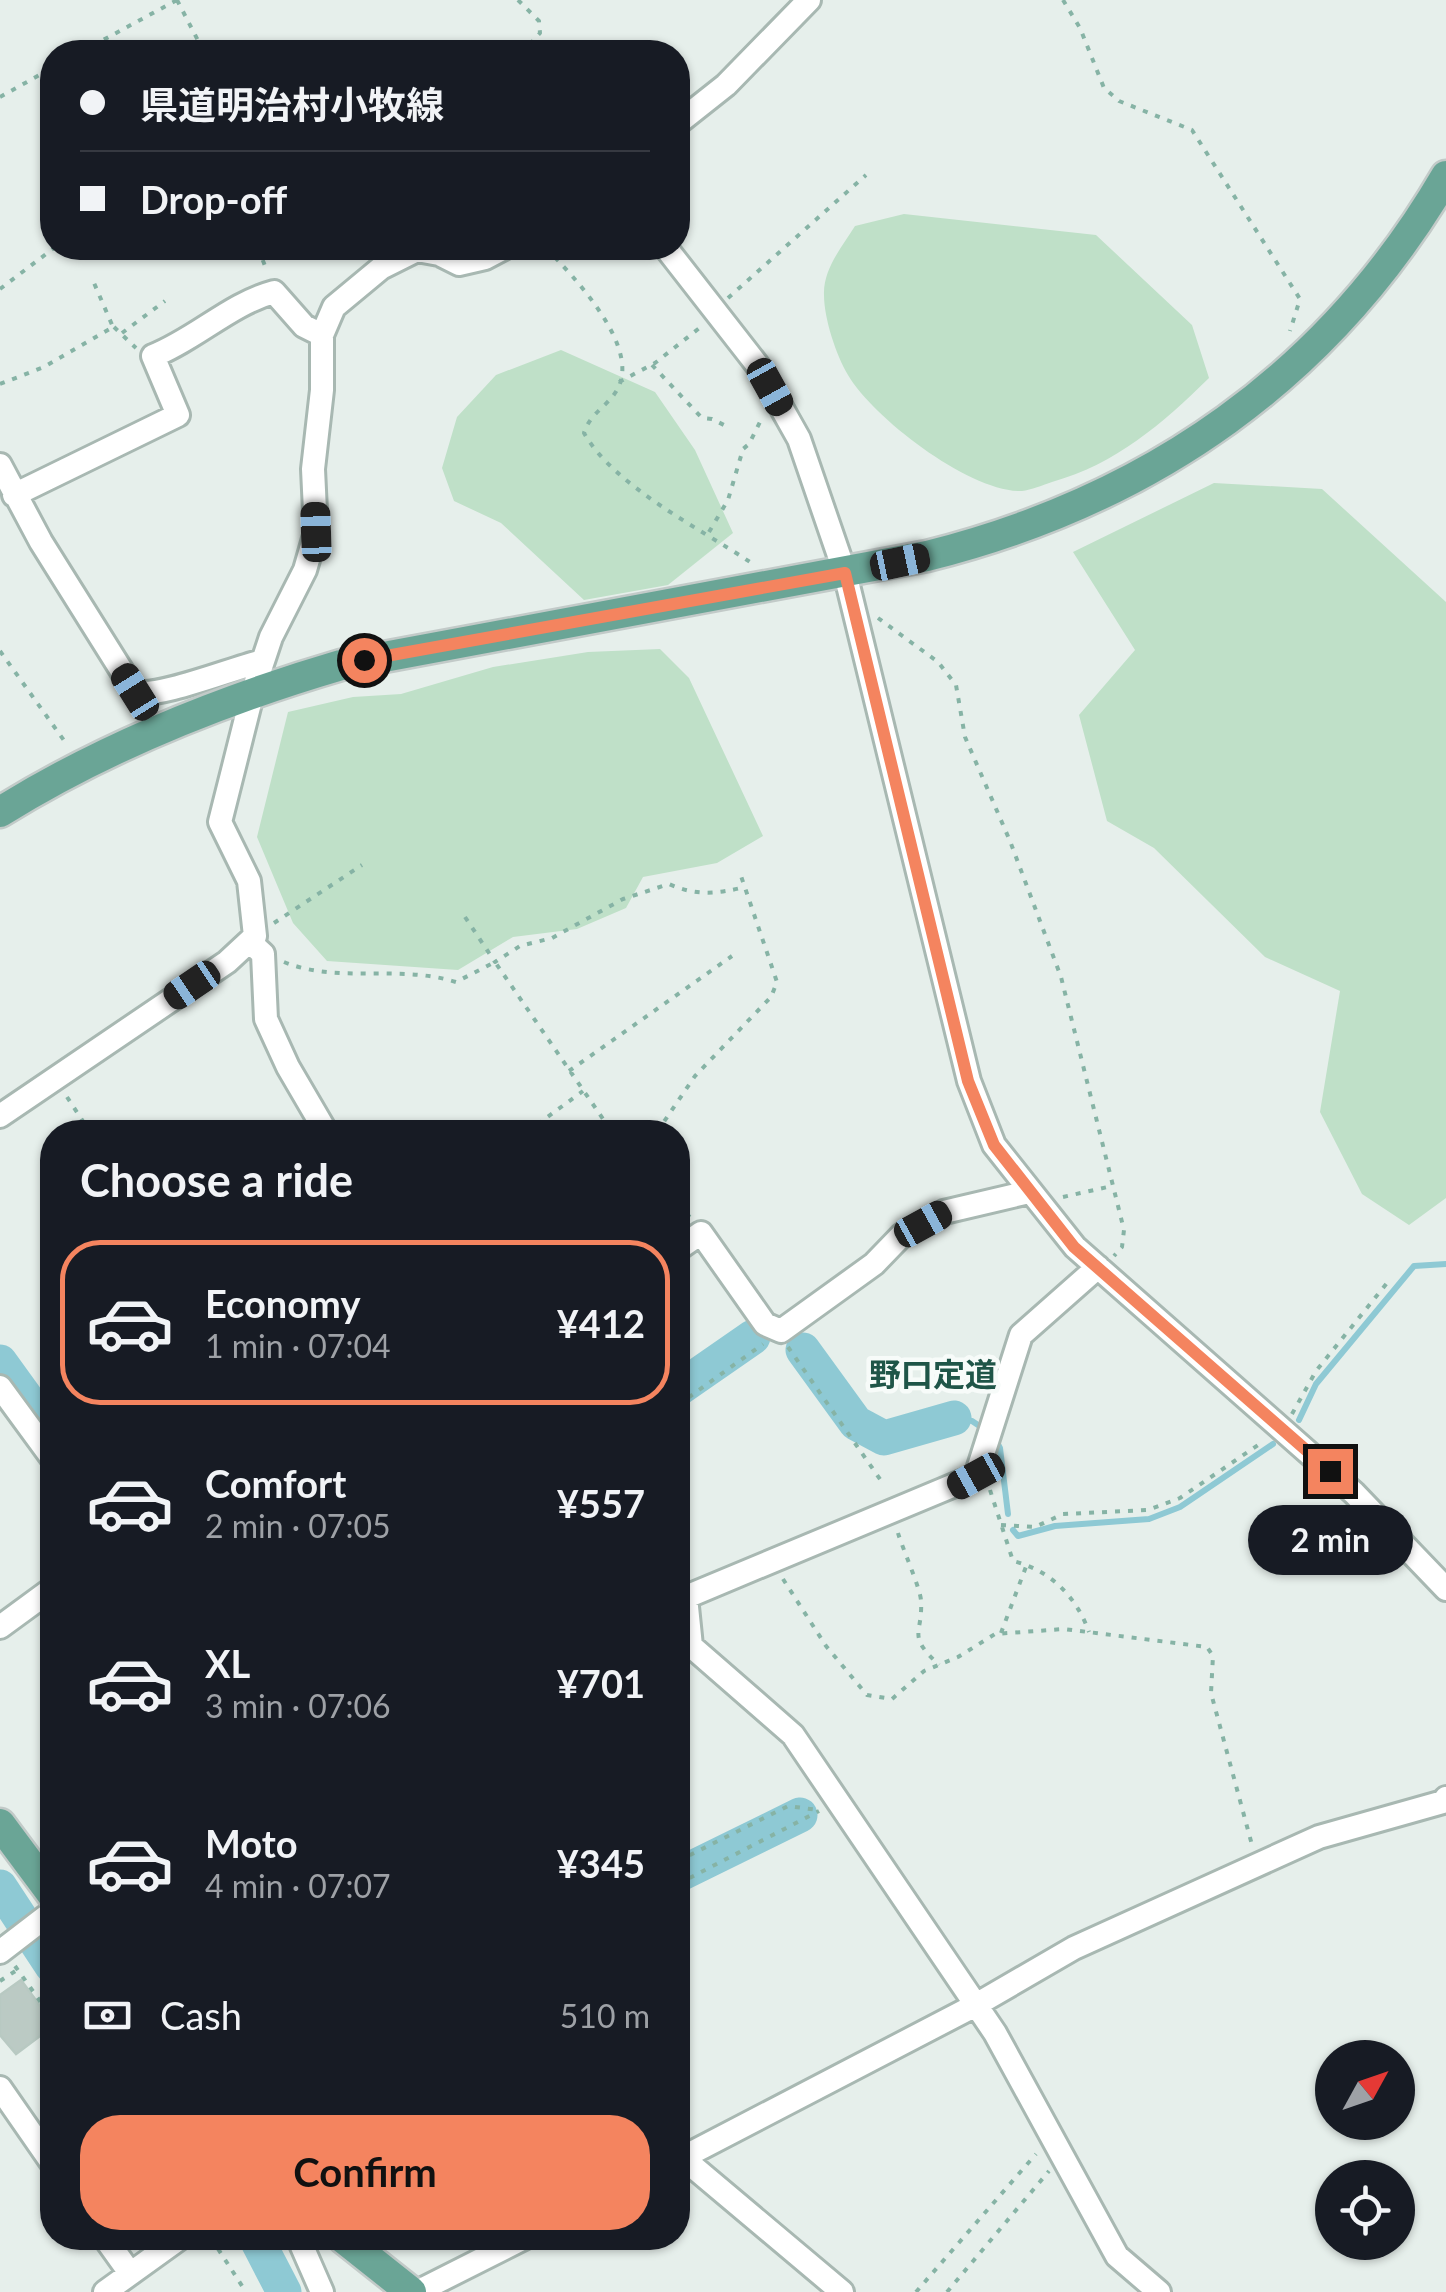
<!DOCTYPE html>
<html lang="en">
<head>
<meta charset="utf-8">
<style>
  body { margin:0; font-family:Lato,"Noto Sans JP",sans-serif; background:#242831; color:#f1f3f6; height:100vh; display:flex; flex-direction:column; font-size:38px; white-space:nowrap }
  * { box-sizing:border-box; margin:0 }
  p { font-size:32px; color:#9ea1a6 }
  .icon { flex:none; width:55px; height:55px; fill:none; stroke:currentColor; stroke-width:2; stroke-linecap:round; stroke-linejoin:round }
  .map { position:relative; flex:1; overflow:hidden }
  .side { position:absolute; left:40px; top:1120px; width:650px; height:1130px; display:flex; flex-direction:column; background:#171b24; border-radius:40px; box-shadow:0 2px 8px #0004 }
  .side>* { flex:none }
  .hud { position:absolute; left:40px; top:40px; width:650px; height:220px; border-radius:40px; box-shadow:0 2px 8px #0004; display:grid; align-content:center; height:220px; padding:0 40px; background:#171b24 }
  .needle { width:65px; rotate:50deg }
  .buttons { position:absolute; left:1315px; top:2040px; display:grid; gap:20px }
  .buttons a { display:grid; place-items:center; width:100px; height:100px; border-radius:50%; background:#171b24; box-shadow:0 2px 8px #0004; font-size:50px }
  .end { position:absolute; width:45px; height:45px; margin:-22px; border:12px solid #f4845f; background:#111; box-shadow:0 0 0 5px #111 }
  .from { border-radius:50% }
  .bubble { position:absolute; height:70px; border-radius:35px; background:#171b24; box-shadow:0 2px 8px #0004; font-size:32px; font-weight:700; line-height:70px; text-align:center }
  .car { position:absolute; width:30px; height:60px; margin:-30px -15px; border-radius:12px; box-shadow:0 0 8px 2px #0007; background:linear-gradient(#222 24%,#8ab4d8 0 40%,#222 0 76%,#8ab4d8 0 86%,#222 0) }
  .hud b { display:flex; align-items:center; gap:35px; height:95px; font-size:38px }
  .hud b+b { border-top:2px solid #363941 }
  .hud i { width:25px; height:25px; background:#f1f3f6 }
  ul { padding:0; list-style:none }
  li { display:flex; align-items:center; gap:30px; height:165px; margin:0 20px 15px; padding:0 20px; border:5px solid transparent; border-radius:40px }
  li div { flex:1 }
  li b { display:block; font-size:38px }
  li em { font-style:normal; font-weight:700 }
  li.selected { border-color:#f4845f }
  li>.icon { width:90px; height:90px; stroke-width:1.5 }
  h2 { padding:0 40px; font-size:45px; line-height:120px }
  .pay { display:flex; align-items:center; gap:25px; height:110px; padding:0 40px; font-size:38px }
  .pay p { margin-inline-start:auto }
  .primary-button { display:flex; gap:20px; margin-top:auto; padding:20px 40px }
  .primary-button a { flex:1; height:115px; border-radius:40px; background:#f4845f; color:#111; font-size:40px; font-weight:700; line-height:115px; text-align:center }
  .map>svg:first-child { display:block }
  .green { fill:#bfe0c8 }
  .lines { fill:none; stroke-linecap:round; stroke-linejoin:round }
  .stream { stroke:#8ec9d4; stroke-width:6 }
  .river { stroke:#8ec9d4; stroke-width:35 }
  .building { fill:#bbcac4; stroke:#b8c9c2; stroke-width:2.5 }
  .minor-casing { stroke:#a8b8b2; stroke-width:28 }
  .major-casing { stroke:#c2cac8; stroke-width:35 }
  .path { stroke:#86b3a5; stroke-width:4; stroke-dasharray:5 8; stroke-linecap:butt }
  .minor { stroke:#fff; stroke-width:22 }
  .major { stroke:#6aa596; stroke-width:30 }
  .route { stroke:#f4845f; stroke-width:12 }
  .labels { text-anchor:middle; stroke-width:9; stroke-linejoin:round; paint-order:stroke }
  .quarter-label { font-size:32px; font-weight:bold; fill:#1f5548; stroke:#f7fbf9 }
</style>
</head>
<body>
<div class="map">
<svg width="1446" height="2292" viewBox="0 0 1446 2292">
  <rect width="100%" height="100%" fill="#e6efeb"/>
  <path class="green" d="M904,214L1096,235L1192,325L1209,378C1162,424 1116,464 1052,482C1043,485 1031,490 1022,491C971,493 873,418 848,375C836,355 824,318 824,295C823,269 842,247 855,226Z
    M561,350L655,392L695,450L733,533L668,585L584,600L501,523L454,501L442,468L457,417L496,375Z
    M1214,483L1322,489L1446,602V1198L1409,1225L1362,1194L1320,1112L1340,991L1265,957L1154,848L1107,821L1079,715L1135,650L1073,552Z
    M660,649L689,678L763,836L717,863L643,877L626,908L577,929L513,937L458,970L327,961L293,923L257,837L288,712L353,697L401,694L493,667L588,652Z"/>
  <g class="lines">
    <path class="stream" d="M954,1418L972,1421L984,1429
      M1299,1420L1316,1384L1414,1266L1446,1264
      M995,1438L1000,1448L1008,1514
      M1013,1530L1018,1536L1055,1526L1149,1519L1180,1507L1273,1444"/>
    <path class="river" d="M803,1350L856,1423L884,1438L954,1418
      M0,1362L52,1434
      M678,1389L753,1337
      M678,1875L800,1815
      M0,1887L52,1966
      M256,2238L284,2292"/>
  </g>
  <path class="building" d="M21,1980L52,2022V2027L16,2054L0,2035V1995Z"/>
  <g class="lines">
    <defs>
      <path id="minor" d="M678,123L726,85L809,0
        M666,248L758,366L799,439L845,573L969,1081L994,1145L1075,1247L1354,1493L1446,1589
        M0,465L41,542L135,692C157,699 233,668 263,661
        M14,495L178,415L153,356C196,339 230,304 274,292L304,326L322,335
        M250,942L263,954L266,1019L288,1067L326,1132
        M0,1116L227,962L255,936L249,881L220,822L253,691L271,637L305,570L316,532L313,469L322,390V335L334,307L381,268L417,250L439,254L459,264L485,258L504,248
        M678,1249L701,1233L765,1324L781,1331L874,1264L902,1235L944,1212L1029,1192
        M1098,1267L1021,1335L976,1476L686,1597L691,1646L793,1735L995,2033L1117,2256L1159,2292
        M0,1387L52,1458
        M0,1627L52,1589
        M0,1952L52,1912
        M0,2088L52,2163
        M678,2154L842,2292
        M678,2160L974,2006L1074,1948L1319,1837L1443,1802L1446,1798
        M105,2238L130,2273
        M307,2238L301,2244L322,2292
        M105,2292L180,2238
        M417,2292L524,2238"/>
      <path id="major" d="M0,812C106,746 222,700 341,665L927,556C1151,500 1329,376 1446,176
        M0,1824L52,1894
        M343,2238L411,2292"/>
    </defs>
    <use href="#minor" class="minor-casing"/>
    <use href="#major" class="major-casing"/>
    <path class="path" d="M177,0L204,52
      M518,0L539,21L540,33L523,52
      M1063,0L1080,28L1104,88L1119,101L1192,130L1300,299L1290,331
      M81,52L177,0
      M0,97L52,68
      M258,248L267,271
      M546,248C573,276 642,347 617,390C607,407 590,413 584,433C614,486 699,528 750,562
      M0,289L54,248
      M728,298L866,175
      M114,327L136,348
      M122,333L165,301
      M652,365L702,418L712,419L728,427
      M619,382L655,363L702,326
      M0,384L44,367L113,327L94,283
      M709,532L728,500L743,449L749,444L763,416
      M878,618L938,662L956,685L965,737L1010,841L1061,977L1124,1230L1122,1247L1114,1256
      M0,651L68,746
      M465,917L495,962L520,946L552,938L623,899L669,884C696,896 716,894 745,887
      M274,923L362,865
      M284,962C338,984 398,964 456,982L495,962L612,1132
      M569,1071L732,956
      M67,1097L90,1132
      M192,1126L197,1132
      M527,1132L583,1091
      M657,1132L695,1076L771,997L777,982L740,873
      M1063,1197L1112,1186
      M678,1207L690,1217
      M788,1347L882,1482
      M678,1405L763,1344
      M1292,1414L1316,1371L1387,1283
      M990,1490L1013,1561C1050,1570 1076,1596 1089,1632
      M1001,1525L1035,1527L1063,1514L1148,1510L1180,1498L1264,1441
      M898,1533C902,1547 921,1590 921,1601C923,1635 906,1634 939,1665
      M783,1579L826,1646L867,1695L892,1699L924,1671L958,1657L995,1634L1064,1629L1207,1647L1213,1656L1211,1693L1252,1845
      M1001,1633L1027,1564
      M678,1861L788,1806L818,1810
      M678,1884L819,1811
      M15,1966L52,2018
      M0,1981L17,1970
      M211,2238L246,2292
      M916,2292L1036,2154
      M947,2292L1049,2171"/>
    <use href="#minor" class="minor"/>
    <use href="#major" class="major"/>
  </g>
  <g class="lines">
    <path class="route" d="M364,660L845,573L968,1081L994,1145L1074,1247L1330,1471"/>
  </g>
  <g class="labels">
    <g class="quarter-label">
      <text x="933" y="1386">野口定道</text>
    </g>
  </g>
</svg>
<div class="buttons">
<a><svg class="needle" viewBox="-14 -14 28 28"><path d="M0-13l5 13h-10z" fill="#e53935"/><path d="M0 13l5-13h-10z" fill="#9ea1a6"/></svg></a>
<a><svg class="icon" aria-label="locate" viewBox="0 0 24 24"><circle cx="12" cy="12" r="6"/><path d="M12 2v4M12 18v4M2 12h4M18 12h4"/></svg></a>
</div>
<i class="end from" style="left:364px;top:660px"></i>
<i class="end" style="left:1330px;top:1471px"></i>
<div class="bubble" style="left:1248px;top:1505px;width:165px">2 min</div>
<i class="car" style="left:770px;top:387px;rotate:151deg"></i>
<i class="car" style="left:316px;top:532px;rotate:358deg"></i>
<i class="car" style="left:900px;top:562px;rotate:78deg"></i>
<i class="car" style="left:135px;top:692px;rotate:328deg"></i>
<i class="car" style="left:192px;top:985px;rotate:236deg"></i>
<i class="car" style="left:923px;top:1224px;rotate:61deg"></i>
<i class="car" style="left:976px;top:1476px;rotate:241deg"></i>
<div class="hud">
<b><i class="from"></i>県道明治村小牧線</b>
<b><i></i>Drop-off</b>
</div>
<section class="side">
<h2>Choose a ride</h2>
<ul>
<li class="selected"><svg class="icon" aria-label="car" viewBox="0 0 24 24"><path d="M5 17H2v-5l4-1 3-4h7l3 4 3 1v5h-3M9 17h6M6 11h13"/><circle cx="7" cy="17" r="2"/><circle cx="17" cy="17" r="2"/></svg><div><b>Economy</b><p>1 min · 07:04</p></div><em>¥412</em></li>
<li><svg class="icon" aria-label="car" viewBox="0 0 24 24"><path d="M5 17H2v-5l4-1 3-4h7l3 4 3 1v5h-3M9 17h6M6 11h13"/><circle cx="7" cy="17" r="2"/><circle cx="17" cy="17" r="2"/></svg><div><b>Comfort</b><p>2 min · 07:05</p></div><em>¥557</em></li>
<li><svg class="icon" aria-label="car" viewBox="0 0 24 24"><path d="M5 17H2v-5l4-1 3-4h7l3 4 3 1v5h-3M9 17h6M6 11h13"/><circle cx="7" cy="17" r="2"/><circle cx="17" cy="17" r="2"/></svg><div><b>XL</b><p>3 min · 07:06</p></div><em>¥701</em></li>
<li><svg class="icon" aria-label="car" viewBox="0 0 24 24"><path d="M5 17H2v-5l4-1 3-4h7l3 4 3 1v5h-3M9 17h6M6 11h13"/><circle cx="7" cy="17" r="2"/><circle cx="17" cy="17" r="2"/></svg><div><b>Moto</b><p>4 min · 07:07</p></div><em>¥345</em></li>
</ul>
<div class="pay"><svg class="icon" aria-label="cash" viewBox="0 0 24 24"><path d="M3 7h18v10H3z"/><circle cx="12" cy="12" r="2"/></svg>Cash<p>510 m</p></div>
<div class="primary-button"><a>Confirm</a></div>
</section>
</div>
</body>
</html>
